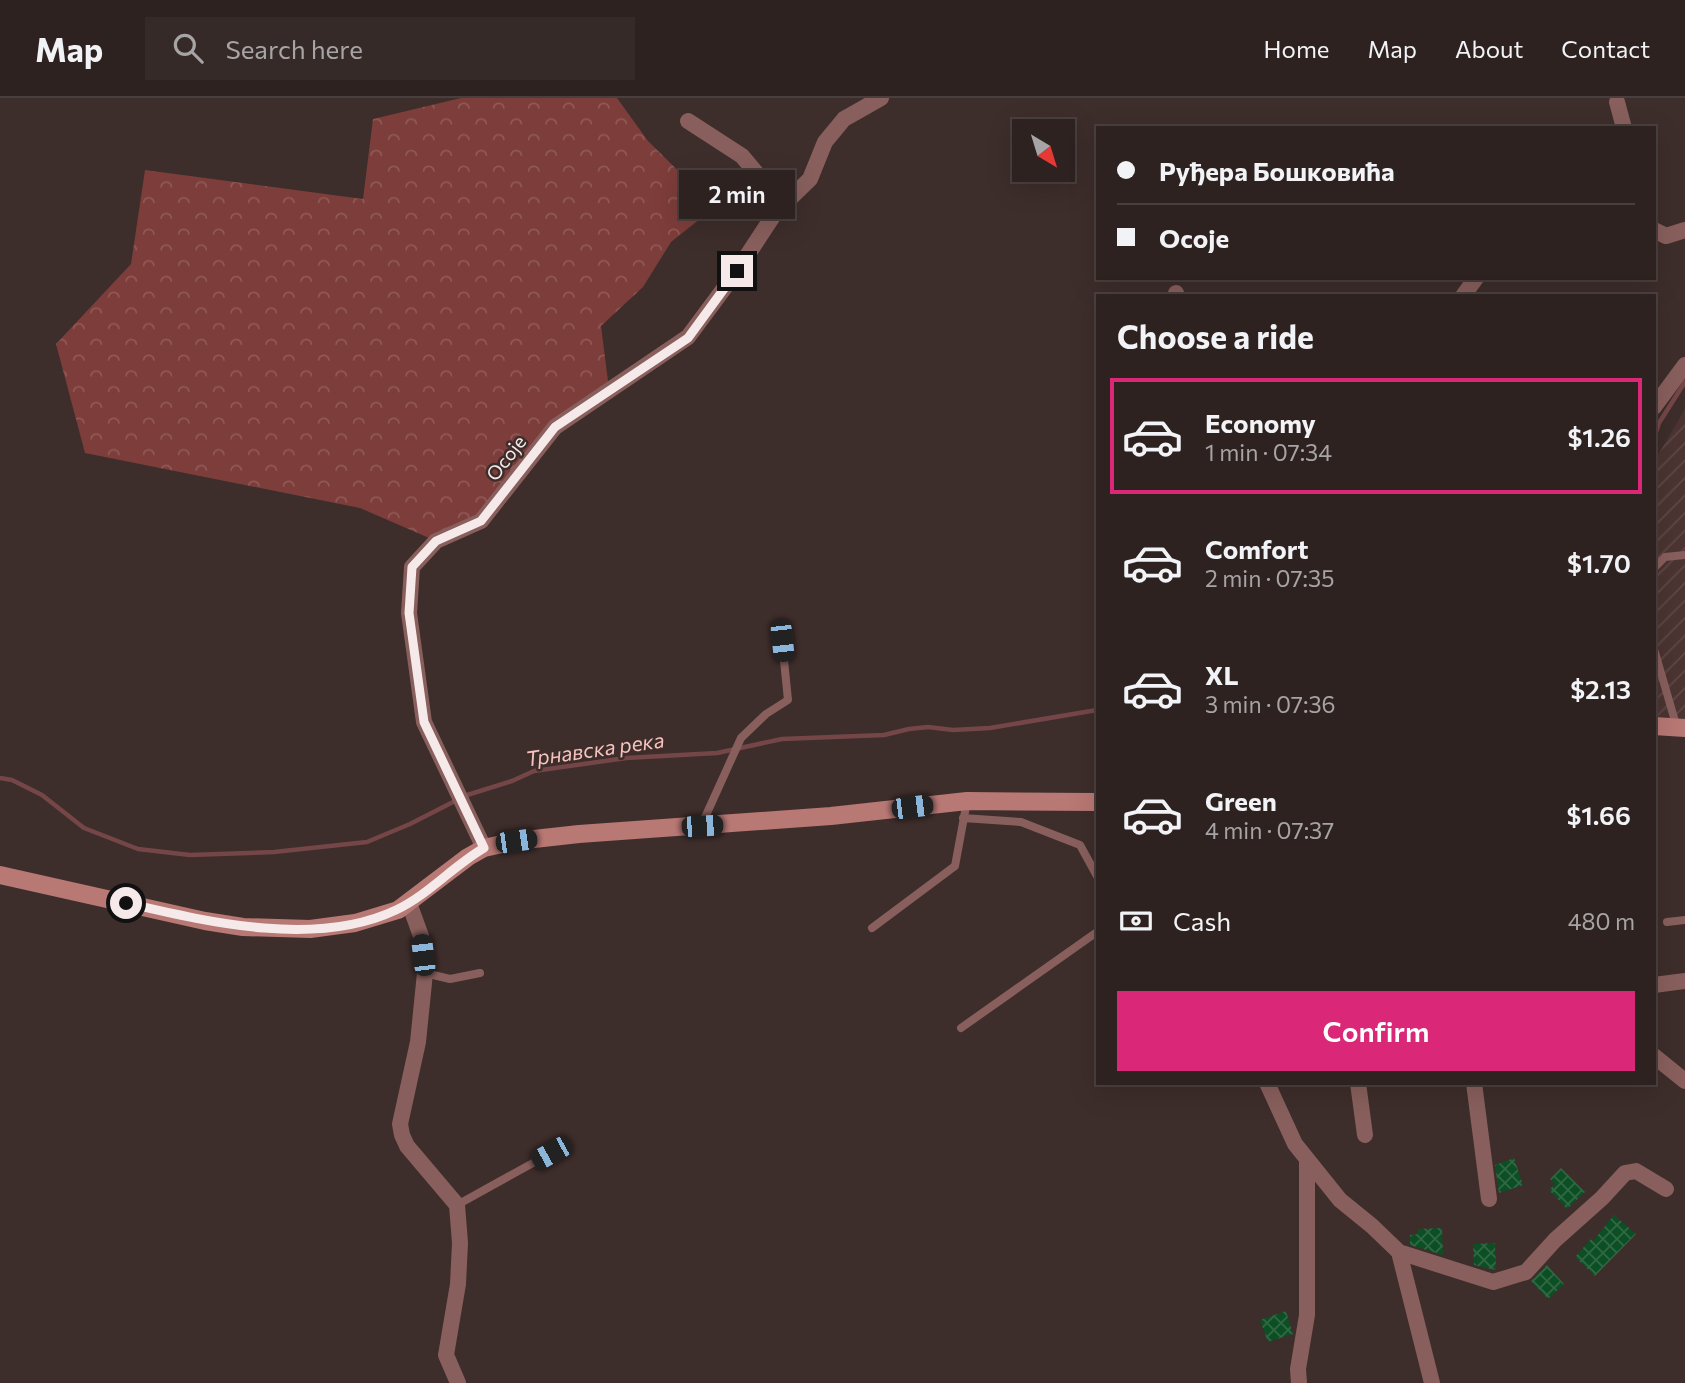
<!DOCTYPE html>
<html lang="en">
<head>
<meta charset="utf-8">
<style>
  body { margin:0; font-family:Commissioner,sans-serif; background:#362a29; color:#f1f3f6; height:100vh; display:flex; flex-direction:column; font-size:26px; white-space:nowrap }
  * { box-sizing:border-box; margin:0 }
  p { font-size:23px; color:#a7a4a5 }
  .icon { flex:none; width:38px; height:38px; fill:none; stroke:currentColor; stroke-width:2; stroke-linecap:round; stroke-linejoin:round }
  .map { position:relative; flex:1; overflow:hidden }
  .panel { position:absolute; left:1096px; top:196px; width:560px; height:791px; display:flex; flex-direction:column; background:#2e2220; border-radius:0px; box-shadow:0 7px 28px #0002,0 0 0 2px #493f3e }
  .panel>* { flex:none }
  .banner { position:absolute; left:1096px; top:28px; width:560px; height:154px; border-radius:0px; box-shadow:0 7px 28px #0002,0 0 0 2px #493f3e; display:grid; align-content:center; height:154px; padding:0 21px; background:#2e2220 }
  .needle { width:46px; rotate:142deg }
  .fabs { position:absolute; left:1012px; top:21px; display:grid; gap:14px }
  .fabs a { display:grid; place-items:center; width:63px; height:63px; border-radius:0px; background:#2e2220; box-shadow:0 7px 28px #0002,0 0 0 2px #493f3e; font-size:35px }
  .end { position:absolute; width:32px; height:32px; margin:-16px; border:9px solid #f5eae9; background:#111; box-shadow:0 0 0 4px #111 }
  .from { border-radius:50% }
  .bubble { position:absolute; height:49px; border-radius:0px; background:#2e2220; box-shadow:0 7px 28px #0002,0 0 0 2px #493f3e; font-size:23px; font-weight:600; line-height:49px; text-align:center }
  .car { position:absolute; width:21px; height:42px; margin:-21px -10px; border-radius:9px; box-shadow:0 0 5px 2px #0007; background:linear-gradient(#222 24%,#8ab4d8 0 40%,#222 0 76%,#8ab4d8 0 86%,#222 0) }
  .banner b { display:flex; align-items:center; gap:24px; height:66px; font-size:26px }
  .banner b+b { border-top:2px solid #493f3e }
  .banner i { width:18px; height:18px; background:#f1f3f6 }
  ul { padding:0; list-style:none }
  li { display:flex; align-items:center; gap:21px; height:116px; margin:0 14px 10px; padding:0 7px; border:4px solid transparent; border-radius:0px }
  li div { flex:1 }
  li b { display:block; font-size:26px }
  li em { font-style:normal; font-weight:600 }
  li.selected { border-color:#db2777 }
  li>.icon { width:63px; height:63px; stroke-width:1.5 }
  h2 { padding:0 21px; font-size:32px; line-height:84px }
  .pay { display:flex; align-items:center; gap:18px; height:77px; padding:0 21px; font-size:26px }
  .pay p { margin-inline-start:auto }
  .cta { display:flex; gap:14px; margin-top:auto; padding:14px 21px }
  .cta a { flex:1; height:80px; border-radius:0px; background:#db2777; color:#fff; font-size:28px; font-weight:600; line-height:80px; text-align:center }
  header { display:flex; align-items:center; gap:42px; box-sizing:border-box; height:98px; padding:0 35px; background:#2e2220; border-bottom:2px solid #493f3e }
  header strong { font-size:33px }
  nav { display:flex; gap:38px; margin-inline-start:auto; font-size:24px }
  .search { width:490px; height:63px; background:#362a29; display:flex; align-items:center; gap:18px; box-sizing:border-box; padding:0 24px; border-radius:0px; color:#a7a4a5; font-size:26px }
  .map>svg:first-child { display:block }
  .industrial { fill:url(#industrial-furrows) }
  .forest { fill:url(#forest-crowns) }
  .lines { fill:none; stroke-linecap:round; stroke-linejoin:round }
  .stream { stroke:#754648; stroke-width:4.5 }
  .building { fill:url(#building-cross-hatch) }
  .lane { stroke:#885f5c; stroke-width:8 }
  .street { stroke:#885f5c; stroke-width:16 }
  .secondary { stroke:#b87874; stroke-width:18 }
  .route { stroke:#f5eae9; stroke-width:9 }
  .labels { text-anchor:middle; stroke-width:5; stroke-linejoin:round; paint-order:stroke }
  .street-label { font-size:19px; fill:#f5eae9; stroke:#3d2d2b }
  .water-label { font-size:21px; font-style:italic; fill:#f7c3bf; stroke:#3d2d2b }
</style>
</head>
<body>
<header>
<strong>Map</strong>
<div class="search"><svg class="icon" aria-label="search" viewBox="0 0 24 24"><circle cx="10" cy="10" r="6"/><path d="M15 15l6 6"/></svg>Search here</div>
<nav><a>Home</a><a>Map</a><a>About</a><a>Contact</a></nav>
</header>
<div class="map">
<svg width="1685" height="1285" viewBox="0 0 1685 1285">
  <defs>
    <pattern id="industrial-furrows" width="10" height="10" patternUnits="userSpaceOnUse" patternTransform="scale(1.75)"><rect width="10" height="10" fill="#4b3432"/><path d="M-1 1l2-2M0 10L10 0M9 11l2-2" fill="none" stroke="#5d4846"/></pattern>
    <pattern id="forest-crowns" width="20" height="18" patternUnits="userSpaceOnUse" patternTransform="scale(1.75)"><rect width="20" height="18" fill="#7d3d3a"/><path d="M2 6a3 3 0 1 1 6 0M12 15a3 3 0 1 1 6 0" fill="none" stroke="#905956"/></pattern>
    <pattern id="building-cross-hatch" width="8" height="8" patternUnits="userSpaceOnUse" patternTransform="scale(1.75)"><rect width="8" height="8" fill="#0d4f24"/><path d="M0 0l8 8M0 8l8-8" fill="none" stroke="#316844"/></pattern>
  </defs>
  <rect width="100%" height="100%" fill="#3d2d2b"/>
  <path class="industrial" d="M1685,311V630L1654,628V364Z"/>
  <path class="forest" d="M461,0H617L648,43L715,109L671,144L643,189L601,228L609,291L555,329L481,423L436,443L360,410L85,355L56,246L131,166L145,72L363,101L373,21Z"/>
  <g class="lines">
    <path class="stream" d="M1654,340L1659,325L1685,284
      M0,680L12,682L42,697L84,730L138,751L190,757L274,754L367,744L410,726L457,702
      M464,698L512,683L534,673L626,660L717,655L782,641L884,637L909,631L928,629L953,632L990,630L1097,612"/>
  </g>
  <path class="building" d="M1514,1060L1523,1087L1499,1095L1495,1067Z
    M1561,1070L1585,1094L1567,1111L1549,1092L1555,1086L1550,1081Z
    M1614,1117L1636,1136L1595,1178L1575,1159L1591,1141L1593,1143Z
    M1442,1130L1443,1157L1410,1147V1137L1418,1136V1131Z
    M1495,1145L1496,1172L1474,1167L1473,1146Z
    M1547,1167L1564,1186L1548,1201L1531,1183Z
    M1286,1213L1293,1236L1268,1244L1260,1222Z"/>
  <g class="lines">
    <path class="lane" d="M1654,470L1665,459L1685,457
      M1654,551L1677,630
      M963,720L1021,724L1080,747L1097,778
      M702,726L741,640L766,616L788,602L782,543
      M1667,824L1685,822
      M872,830L955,768L967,703
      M425,875L450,881L480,875
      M961,930L1097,834
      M457,1107L551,1055"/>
    <path class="street" d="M1617,4L1624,30
      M688,23L742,58L783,107
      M1654,132L1666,138L1685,132
      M1176,195L1177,198
      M1463,198L1476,180
      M1654,309L1685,267
      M484,750L424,624L409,515L412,469L436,443L481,423L555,329L688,239L737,173L775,115L810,81L825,44L844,21L881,0
      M409,805L421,838L425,875L418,944L400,1026L402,1037L407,1048L457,1107L460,1145L458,1186L446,1257L458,1285
      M1654,887L1685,883
      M1654,958L1685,983
      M1267,985L1295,1046L1340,1102L1372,1128L1399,1154L1493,1184L1526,1174L1555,1142L1602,1100L1625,1075L1636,1073L1666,1091
      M1358,985L1365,1037
      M1474,985L1489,1101
      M1399,1154L1432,1285
      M1299,1285L1298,1271L1307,1217V1061"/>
    <path class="secondary" d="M1654,628L1685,630
      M0,777L205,823L243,829L310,831L355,825L398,812L468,759L484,750L516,743L579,736L831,718L967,703L1097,704"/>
  </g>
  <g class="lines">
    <path class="route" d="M126,805C208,824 316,850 396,812C428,797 453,768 484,750L424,624L409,515L412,469L436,443L481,423L555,329L688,240L737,173"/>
  </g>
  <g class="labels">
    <g class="street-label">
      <text transform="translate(506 360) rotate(-52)" y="7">Осоје</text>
    </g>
    <g class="water-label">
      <text transform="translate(595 652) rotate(-8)" y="7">Трнавска река</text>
    </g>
  </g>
</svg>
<div class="fabs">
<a><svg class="needle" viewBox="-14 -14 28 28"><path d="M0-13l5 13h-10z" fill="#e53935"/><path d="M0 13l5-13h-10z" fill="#a7a4a5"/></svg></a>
</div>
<i class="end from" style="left:126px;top:805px"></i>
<i class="end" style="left:737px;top:173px"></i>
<div class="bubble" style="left:679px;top:72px;width:116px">2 min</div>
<i class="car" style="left:782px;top:543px;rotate:174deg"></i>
<i class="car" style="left:912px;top:709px;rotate:83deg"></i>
<i class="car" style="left:702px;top:728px;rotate:87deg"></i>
<i class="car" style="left:516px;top:743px;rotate:82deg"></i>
<i class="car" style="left:423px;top:857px;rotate:353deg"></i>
<i class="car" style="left:551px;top:1055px;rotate:241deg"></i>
<div class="banner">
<b><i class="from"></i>Руђера Бошковића</b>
<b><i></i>Осоје</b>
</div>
<section class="panel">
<h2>Choose a ride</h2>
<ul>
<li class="selected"><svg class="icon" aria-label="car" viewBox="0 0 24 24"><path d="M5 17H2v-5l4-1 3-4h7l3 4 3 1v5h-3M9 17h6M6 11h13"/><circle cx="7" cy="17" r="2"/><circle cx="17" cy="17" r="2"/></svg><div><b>Economy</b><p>1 min · 07:34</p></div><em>$1.26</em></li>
<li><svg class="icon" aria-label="car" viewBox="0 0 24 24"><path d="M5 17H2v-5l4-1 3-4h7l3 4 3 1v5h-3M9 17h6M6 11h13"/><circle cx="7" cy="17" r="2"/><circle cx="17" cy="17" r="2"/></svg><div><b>Comfort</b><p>2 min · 07:35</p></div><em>$1.70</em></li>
<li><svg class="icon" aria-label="car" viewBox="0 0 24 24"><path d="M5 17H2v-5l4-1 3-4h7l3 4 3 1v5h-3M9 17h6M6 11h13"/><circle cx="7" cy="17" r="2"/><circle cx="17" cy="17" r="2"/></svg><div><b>XL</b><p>3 min · 07:36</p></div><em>$2.13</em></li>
<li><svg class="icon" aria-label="car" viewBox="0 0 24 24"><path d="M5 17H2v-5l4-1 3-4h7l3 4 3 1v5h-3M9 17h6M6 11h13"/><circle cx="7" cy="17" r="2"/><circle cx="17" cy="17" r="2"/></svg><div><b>Green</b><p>4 min · 07:37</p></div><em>$1.66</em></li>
</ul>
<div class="pay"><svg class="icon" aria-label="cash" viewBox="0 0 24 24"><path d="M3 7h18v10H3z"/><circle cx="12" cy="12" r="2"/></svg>Cash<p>480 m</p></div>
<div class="cta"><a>Confirm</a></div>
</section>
</div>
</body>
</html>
